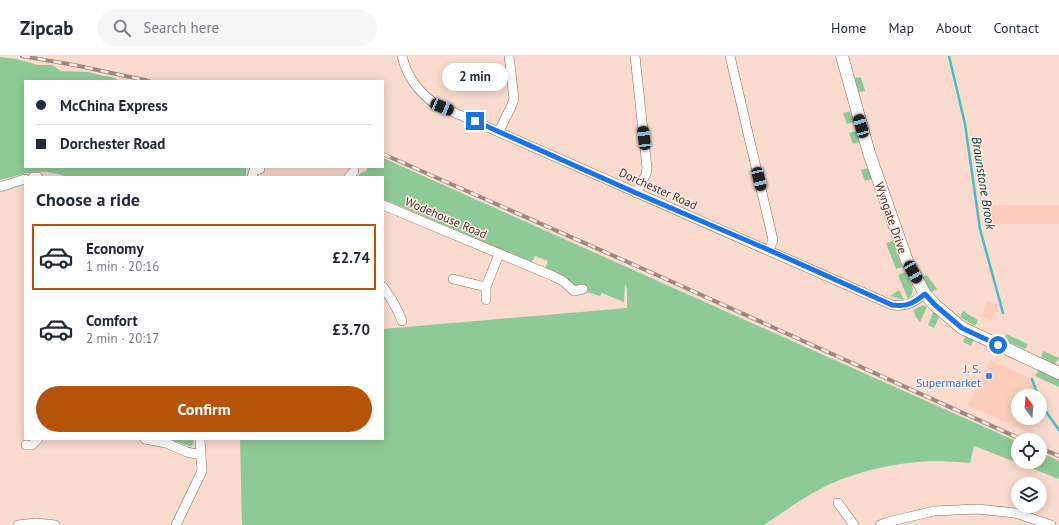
<!DOCTYPE html>
<html lang="en">
<head>
<meta charset="utf-8">
<style>
  body { margin:0; font-family:"PT Sans",sans-serif; background:#f6f6f7; color:#1f2937; height:100vh; display:flex; flex-direction:column; font-size:15px; white-space:nowrap }
  * { box-sizing:border-box; margin:0 }
  p { font-size:13px; color:#747a83 }
  .icon { flex:none; width:22px; height:22px; fill:none; stroke:currentColor; stroke-width:2; stroke-linecap:round; stroke-linejoin:round }
  .map { position:relative; flex:1; overflow:hidden }
  .side { position:absolute; left:24px; top:120px; width:360px; height:264px; display:flex; flex-direction:column; background:#fff; border-radius:0px; box-shadow:0 2px 10px #0003 }
  .side>* { flex:none }
  .hud { position:absolute; left:24px; top:24px; width:360px; height:88px; border-radius:0px; box-shadow:0 2px 10px #0003; display:grid; align-content:center; height:88px; padding:0 12px; background:#fff }
  .needle { width:26px; rotate:344deg }
  .buttons { position:absolute; left:1011px; top:333px; display:grid; gap:8px }
  .buttons a { display:grid; place-items:center; width:36px; height:36px; border-radius:50%; background:#fff; box-shadow:0 2px 10px #0003; font-size:20px }
  .end { position:absolute; width:18px; height:18px; margin:-9px; border:5px solid #1a73e8; background:#fff; box-shadow:0 0 0 2px #fff }
  .from { border-radius:50% }
  .bubble { position:absolute; height:28px; border-radius:14px; background:#fff; box-shadow:0 2px 10px #0003; font-size:13px; font-weight:700; line-height:28px; text-align:center }
  .car { position:absolute; width:12px; height:24px; margin:-12px -6px; border-radius:5px; box-shadow:0 0 3px 1px #0007; background:linear-gradient(#222 24%,#8ab4d8 0 40%,#222 0 76%,#8ab4d8 0 86%,#222 0) }
  .hud b { display:flex; align-items:center; gap:14px; height:38px; font-size:15px }
  .hud b+b { border-top:1px solid #e0e1e3 }
  .hud i { width:10px; height:10px; background:#1f2937 }
  ul { padding:0; list-style:none }
  li { display:flex; align-items:center; gap:12px; height:66px; margin:0 8px 6px; padding:0 4px; border:2px solid transparent; border-radius:0px }
  li div { flex:1 }
  li b { display:block; font-size:15px }
  li em { font-style:normal; font-weight:700 }
  li.selected { border-color:#b45309 }
  li>.icon { width:36px; height:36px; stroke-width:1.5 }
  h2 { padding:0 12px; font-size:18px; line-height:48px }
  .button { display:flex; gap:8px; margin-top:auto; padding:8px 12px }
  .button a { flex:1; height:46px; border-radius:24px; background:#b45309; color:#fff; font-size:16px; font-weight:700; line-height:46px; text-align:center }
  header { display:flex; align-items:center; gap:24px; box-sizing:border-box; height:56px; padding:0 20px; background:#fff; border-bottom:1px solid #e0e1e3 }
  header strong { font-size:19px }
  nav { display:flex; gap:22px; margin-inline-start:auto; font-size:14px }
  .search { width:280px; height:36px; background:#f6f6f7; display:flex; align-items:center; gap:10px; box-sizing:border-box; padding:0 14px; border-radius:22px; color:#747a83; font-size:15px }
  .map>svg:first-child { display:block }
  .built { fill:#fccebb }
  .green { fill:#8eca96 }
  .lines { fill:none; stroke-linecap:round; stroke-linejoin:round }
  .stream { stroke:#49bec2; stroke-width:2.5 }
  .minor-casing { stroke:#8b6a5b; stroke-width:10 }
  .tertiary-casing { stroke:#8b6a5b; stroke-width:13 }
  .minor { stroke:#fff; stroke-width:9 }
  .tertiary { stroke:#fff; stroke-width:12 }
  .rail-casing { stroke:#9f887e; stroke-width:4 }
  .rail { stroke:#fcece5; stroke-width:2.5; stroke-dasharray:8; stroke-linecap:butt }
  .route { stroke:#1a73e8; stroke-width:5 }
  .shop-dot { fill:#3f7fe0; stroke:#fcece5; stroke-width:1.5 }
  .labels { text-anchor:middle; stroke-width:3; stroke-linejoin:round; paint-order:stroke }
  .street-label { font-size:12px; fill:#41332c; stroke:#fcece5 }
  .shop-label { font-size:12px; fill:#366cbe; stroke:#fcece5; text-anchor:end }
  .water-label { font-size:13px; font-style:italic; fill:#013a3b; stroke:#fcece5 }
</style>
</head>
<body>
<header>
<strong>Zipcab</strong>
<div class="search"><svg class="icon" aria-label="search" viewBox="0 0 24 24"><circle cx="10" cy="10" r="6"/><path d="M15 15l6 6"/></svg>Search here</div>
<nav><a>Home</a><a>Map</a><a>About</a><a>Contact</a></nav>
</header>
<div class="map">
<svg width="1059" height="469" viewBox="0 0 1059 469">
  <rect width="100%" height="100%" fill="#fadbce"/>
  <path class="built" d="M982,149H1059V168H985Z
    M988,245L998,249L991,265L981,260Z
    M990,304L1032,323L1038,340H1018V362H1037L1031,377L968,350Z"/>
  <path class="green" d="M0,1L16,3L38,9H52L61,15L88,16L104,20L111,21L121,25H25V111H246V121H67C39,111 27,117 0,124Z
    M861,21L865,35L859,36L855,22Z
    M850,55L854,66L847,68L843,57Z
    M857,75L860,86L853,88L849,77Z
    M383,102L1018,386V406H1040V396L1059,405V423L974,390L970,407C958,406 947,405 936,405C897,406 855,415 820,433C801,443 782,457 764,469H242L240,383H383V273L627,252V233L625,228L624,246L602,237L600,240L587,236L588,231L586,229H574L564,221L545,213L548,205L535,200L532,206L383,143V121H357L361,117L366,115L368,111H383Z
    M868,112L872,123L865,125L861,114Z
    M893,185L902,211L896,213L886,187Z
    M905,216C910,226 918,234 908,243L898,219Z
    M927,219L937,233L931,237L922,222Z
    M899,234L904,244L890,240Z
    M923,249L927,251L920,266L916,261L913,254Z
    M963,255L978,264L975,270L960,261Z
    M933,256L939,261L934,272L928,269Z
    M966,278L974,283L971,290L963,286Z
    M1006,278L1028,288L1025,293L1004,284Z
    M1043,295L1059,302L1055,308L1041,301Z
    M1039,314L1059,323V331L1035,320Z
    M167,383H194L193,389L190,390Z"/>
  <g class="lines">
    <path class="stream" d="M949,0L965,68L980,173L1003,257
      M1032,323L1038,340
      M1040,345L1042,350L1059,374"/>
    <defs>
      <path id="minor" d="M402,0C407,21 418,35 435,48L892,249C908,251 913,246 925,238
        M635,0L647,112L646,118L636,137
        M730,0L773,184L769,194
        M499,75L511,51L514,43L509,0
        M33,121H38
        M252,121L254,114L260,113
        M349,121L354,115
        M0,131L25,123
        M383,149L553,220L563,225L574,235L583,233
        M453,223L486,231L499,198
        M383,231C391,242 398,253 402,265
        M486,244V231
        M145,383L166,387L187,396L201,399
        M26,389H32L38,383
        M838,447L854,469
        M18,469L36,467L55,469
        M176,469L202,415L200,383
        M880,469L888,466L934,455L977,453L1015,457L1051,469"/>
      <path id="tertiary" d="M842,0L869,97L907,205L925,238L935,249L962,272L1059,317"/>
    </defs>
    <use href="#minor" class="minor-casing"/>
    <use href="#tertiary" class="tertiary-casing"/>
    <use href="#minor" class="minor"/>
    <use href="#tertiary" class="tertiary"/>
    <defs>
      <path id="rail" d="M22,0L74,9L149,25
        M383,98L657,219L1023,384
        M1040,392L1059,400"/>
    </defs>
    <use href="#rail" class="rail-casing"/>
    <use href="#rail" class="rail"/>
  </g>
  <g class="lines">
    <path class="route" d="M475,65L636,137L769,194L892,249C908,251 913,247 925,238L935,249L962,272L998,289"/>
  </g>
  <circle class="shop-dot" cx="989" cy="320" r="4"/>
  <g class="labels">
    <g class="street-label">
      <text transform="translate(658 133) rotate(24)" y="4">Dorchester Road</text>
      <text transform="translate(446 162) rotate(23)" y="4">Wodehouse Road</text>
      <text transform="translate(891 162) rotate(71)" y="4">Wyngate Drive</text>
    </g>
    <g class="shop-label">
      <text x="981" y="317">J. S.<tspan x="981" dy="14">Supermarket</tspan></text>
    </g>
    <g class="water-label">
      <text transform="translate(984 127) rotate(81)" y="5">Braunstone Brook</text>
    </g>
  </g>
</svg>
<div class="buttons">
<a><svg class="needle" viewBox="-14 -14 28 28"><path d="M0-13l5 13h-10z" fill="#e53935"/><path d="M0 13l5-13h-10z" fill="#747a83"/></svg></a>
<a><svg class="icon" aria-label="locate" viewBox="0 0 24 24"><circle cx="12" cy="12" r="6"/><path d="M12 2v4M12 18v4M2 12h4M18 12h4"/></svg></a>
<a><svg class="icon" aria-label="layers" viewBox="0 0 24 24"><path d="M12 4l9 5-9 5-9-5zM3 14l9 5 9-5"/></svg></a>
</div>
<i class="end from" style="left:998px;top:289px"></i>
<i class="end" style="left:475px;top:65px"></i>
<div class="bubble" style="left:442px;top:7px;width:66px">2 min</div>
<i class="car" style="left:442px;top:51px;rotate:112deg"></i>
<i class="car" style="left:861px;top:70px;rotate:344deg"></i>
<i class="car" style="left:644px;top:82px;rotate:353deg"></i>
<i class="car" style="left:759px;top:123px;rotate:167deg"></i>
<i class="car" style="left:913px;top:216px;rotate:150deg"></i>
<div class="hud">
<b><i class="from"></i>McChina Express</b>
<b><i></i>Dorchester Road</b>
</div>
<section class="side">
<h2>Choose a ride</h2>
<ul>
<li class="selected"><svg class="icon" aria-label="car" viewBox="0 0 24 24"><path d="M5 17H2v-5l4-1 3-4h7l3 4 3 1v5h-3M9 17h6M6 11h13"/><circle cx="7" cy="17" r="2"/><circle cx="17" cy="17" r="2"/></svg><div><b>Economy</b><p>1 min · 20:16</p></div><em>£2.74</em></li>
<li><svg class="icon" aria-label="car" viewBox="0 0 24 24"><path d="M5 17H2v-5l4-1 3-4h7l3 4 3 1v5h-3M9 17h6M6 11h13"/><circle cx="7" cy="17" r="2"/><circle cx="17" cy="17" r="2"/></svg><div><b>Comfort</b><p>2 min · 20:17</p></div><em>£3.70</em></li>
</ul>
<div class="button"><a>Confirm</a></div>
</section>
</div>
</body>
</html>
